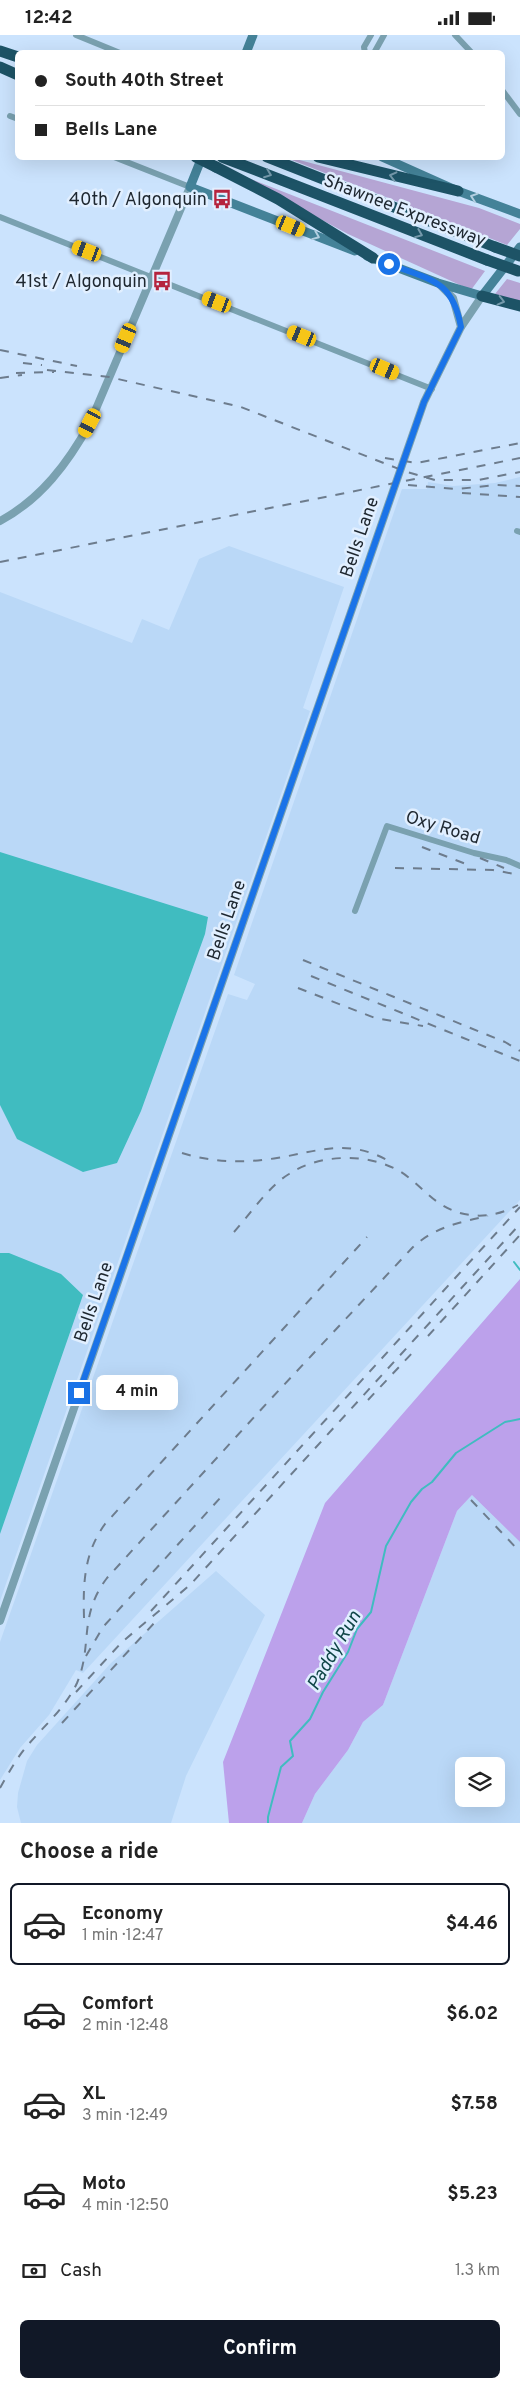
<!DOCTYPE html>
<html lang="en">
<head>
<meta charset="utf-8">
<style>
  body { margin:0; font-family:Overpass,sans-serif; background:#f6f6f6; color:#222; height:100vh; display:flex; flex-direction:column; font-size:19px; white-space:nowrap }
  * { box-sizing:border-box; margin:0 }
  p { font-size:16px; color:#767676 }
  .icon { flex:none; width:28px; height:28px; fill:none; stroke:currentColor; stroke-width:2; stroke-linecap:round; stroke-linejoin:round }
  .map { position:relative; height:1788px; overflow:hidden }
  .side { display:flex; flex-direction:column; background:#fff; flex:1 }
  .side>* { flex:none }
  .guide { position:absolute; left:15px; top:15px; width:490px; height:110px; border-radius:8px; box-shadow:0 5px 20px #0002; display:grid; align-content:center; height:110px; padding:0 20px; background:#fff }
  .tools { position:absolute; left:455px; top:1722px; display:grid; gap:10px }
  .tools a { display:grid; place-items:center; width:50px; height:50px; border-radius:8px; background:#fff; box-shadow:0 5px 20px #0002; font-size:25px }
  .end { position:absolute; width:22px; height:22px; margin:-11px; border:6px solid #1a73e8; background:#fff; box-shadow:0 0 0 2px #fff }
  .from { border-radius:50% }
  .bubble { position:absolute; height:35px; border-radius:8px; background:#fff; box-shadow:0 5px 20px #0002; font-size:16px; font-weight:700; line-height:35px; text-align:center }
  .car { position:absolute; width:15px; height:30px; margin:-15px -8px; border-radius:6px; box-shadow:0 0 4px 1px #0007; background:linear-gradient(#f5c518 24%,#345 0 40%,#f5c518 0 76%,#345 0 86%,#f5c518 0) }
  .guide b { display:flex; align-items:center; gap:18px; height:48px; font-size:19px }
  .guide b+b { border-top:1px solid #e0e0e0 }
  .guide i { width:12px; height:12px; background:#222 }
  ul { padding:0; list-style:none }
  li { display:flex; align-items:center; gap:15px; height:82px; margin:0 10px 8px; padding:0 10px; border:2px solid transparent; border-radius:8px }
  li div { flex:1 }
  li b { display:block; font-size:19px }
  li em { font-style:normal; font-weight:700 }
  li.current { border-color:#111827 }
  li>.icon { width:45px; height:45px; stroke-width:1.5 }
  h2 { padding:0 20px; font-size:22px; line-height:60px }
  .pay { display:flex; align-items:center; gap:12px; height:55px; padding:0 20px; font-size:19px }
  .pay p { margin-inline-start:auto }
  .cta { display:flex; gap:10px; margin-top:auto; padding:10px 20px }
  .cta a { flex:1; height:58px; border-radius:8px; background:#111827; color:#fff; font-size:20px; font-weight:700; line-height:58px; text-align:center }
  .status { display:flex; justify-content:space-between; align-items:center; height:35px; padding:0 25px; background:#fff; direction:ltr }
  .status svg { height:14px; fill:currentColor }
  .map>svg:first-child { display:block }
  .built { fill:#bad8f7; fill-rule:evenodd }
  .green { fill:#b5a5d4 }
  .forest { fill:#bca1eb }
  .water { fill:#40bcc0 }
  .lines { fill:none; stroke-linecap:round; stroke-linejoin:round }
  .stream { stroke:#40bcc0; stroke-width:2 }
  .minor { stroke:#7aa1b0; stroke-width:6 }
  .tertiary { stroke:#7aa1b0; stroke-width:8 }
  .secondary { stroke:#448298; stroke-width:9 }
  .motorway { stroke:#1d5366; stroke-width:11 }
  .rail { stroke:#6d7c8d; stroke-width:2; stroke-dasharray:9 9; stroke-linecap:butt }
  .motorway-bridge { stroke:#1d5366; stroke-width:11 }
  .oneway { stroke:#7599ab }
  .oneway2 { stroke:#b2cee0 }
  .route { stroke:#1a73e8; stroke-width:6 }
  .labels { text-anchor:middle; stroke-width:5; stroke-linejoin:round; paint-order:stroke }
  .poi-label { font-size:18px; fill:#1e2730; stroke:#e1efff; text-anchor:end }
  .street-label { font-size:18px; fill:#1e2730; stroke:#e1efff }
  .water-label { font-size:19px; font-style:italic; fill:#104648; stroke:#e1efff }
</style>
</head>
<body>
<div class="status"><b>12:42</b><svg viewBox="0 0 49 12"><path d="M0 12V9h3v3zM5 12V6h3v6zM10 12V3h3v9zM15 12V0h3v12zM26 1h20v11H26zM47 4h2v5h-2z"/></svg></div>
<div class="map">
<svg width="520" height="1788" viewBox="0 0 520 1788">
  <rect width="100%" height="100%" fill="#cbe3fd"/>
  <path class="built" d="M520,442V1165L83,1638L76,1635L49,1680L20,1713L0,1745V1607L228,959L247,965L255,949L234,940L402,454H427L428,447L453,451L495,448Z
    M229,511L344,552L303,673L310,676L0,1566V557L132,608L142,584L169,595L199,524Z
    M472,1460L520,1507V1788H302L315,1759L348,1715L363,1687L383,1670L457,1476ZM464,1731H496V1764H464Z
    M216,1536L265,1580L186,1741L171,1788H21L17,1772L18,1758L27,1726L37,1710L111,1628Z"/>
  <path class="green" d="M292,123L479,173L520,189V194L507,210L292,125Z
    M233,137L485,236L471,255L348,199Z
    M507,244L520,248V268L495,259Z"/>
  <path class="forest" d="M520,1244V1507L472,1460L457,1476L383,1670L363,1687L348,1715L315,1759L302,1788H229L223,1727L325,1468Z"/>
  <path class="water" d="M0,817L208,882L205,899L141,1076L117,1128L83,1137L17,1104L0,1070Z
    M0,1218H9L61,1239L83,1260L0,1499Z"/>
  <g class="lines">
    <path class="stream" d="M514,1227L520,1235
      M268,1788V1782L281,1732L293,1721L290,1706L310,1684L323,1657L348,1617L357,1594L371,1577L386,1511L411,1467L422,1454L432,1447L456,1418L505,1387L520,1384"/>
    <path class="minor" d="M76,0L120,18
      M455,0L472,18
      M365,18L364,12L371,0
      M374,18L384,0
      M502,55L520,79
      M10,81L18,84
      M114,122L190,152
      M0,182L432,354
      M517,496L520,497
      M355,876L387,791L474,818L506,825L520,831"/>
    <path class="tertiary" d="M438,248L453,263L461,292
      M0,486C41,464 68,428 90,388L190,152
      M0,1586L424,367L461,292L482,261"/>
    <path class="secondary" d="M246,18L253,0
      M202,122L190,152L355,216
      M382,122L458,156L520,179
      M367,221L438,248L482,261L520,212"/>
    <path class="motorway" d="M0,16L18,22
      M0,32L18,40
      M222,122L487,225
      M267,122L495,212
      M318,122L458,156
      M216,132L278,164L373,223
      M482,261L520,271"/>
    <path class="rail" d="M0,315L77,331
      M23,328L42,330
      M47,335L109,342L241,372L404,436L435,445H478L520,437
      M16,338L54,337
      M0,343L22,340
      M385,423L417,428L520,408
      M408,450L457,454L497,450L520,451
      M462,458L520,462
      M0,527L520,423
      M422,812L471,831
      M480,823L504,833
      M395,833L493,835L520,840
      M303,925L505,1007L520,1016
      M311,941L520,1026
      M298,953L375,983L423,991
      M182,1118C214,1128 245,1128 277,1123C320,1116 347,1103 389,1126
      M234,1197C250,1179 269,1151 289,1139C320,1118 370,1118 401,1137C415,1146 426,1159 439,1168C464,1185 493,1184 518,1170
      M428,1301L520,1200
      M368,1365L414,1316
      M471,1465L520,1517
      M151,1576L520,1172
      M84,1583C83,1548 84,1518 105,1489L367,1202
      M86,1621L103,1592L221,1462
      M76,1657L122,1607L190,1550L520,1189
      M62,1688L157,1585
      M0,1753C8,1739 16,1724 27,1711C44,1691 66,1672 77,1648C93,1610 78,1581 107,1543L267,1368L413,1212C435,1192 460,1187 488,1181"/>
    <path class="motorway-bridge" d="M196,122L216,132
      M495,212L520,221
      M487,225L518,236"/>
  </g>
  <defs><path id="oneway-chevron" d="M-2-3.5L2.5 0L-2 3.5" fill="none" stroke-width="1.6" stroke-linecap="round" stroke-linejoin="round" transform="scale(1.25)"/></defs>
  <g class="oneway">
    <use href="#oneway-chevron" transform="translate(268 139) rotate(21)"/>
    <use href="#oneway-chevron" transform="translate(393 141) rotate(-166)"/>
    <use href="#oneway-chevron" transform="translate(419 199) rotate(22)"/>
    <use href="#oneway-chevron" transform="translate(501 266) rotate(14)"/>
  </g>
  <g class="oneway2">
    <use href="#oneway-chevron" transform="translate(474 162) rotate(-161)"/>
    <use href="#oneway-chevron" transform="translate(316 201) rotate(22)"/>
  </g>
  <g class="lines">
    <path class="route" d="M79,1358L424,367L461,292C452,244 430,245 389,229"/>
  </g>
  <defs>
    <symbol id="bus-bare" viewBox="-9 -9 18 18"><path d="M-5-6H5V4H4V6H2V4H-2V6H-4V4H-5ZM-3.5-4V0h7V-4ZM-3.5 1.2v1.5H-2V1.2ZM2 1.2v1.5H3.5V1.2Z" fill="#b5233d" stroke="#e1efff" stroke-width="2.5" paint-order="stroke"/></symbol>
  </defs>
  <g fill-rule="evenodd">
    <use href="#bus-bare" x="208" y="150" width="28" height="28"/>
    <use href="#bus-bare" x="148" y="232" width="28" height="28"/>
  </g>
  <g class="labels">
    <g class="poi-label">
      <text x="207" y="170">40th / Algonquin</text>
      <text x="147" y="252">41st / Algonquin</text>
    </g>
    <g class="street-label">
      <text transform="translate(405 175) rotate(21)" y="6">Shawnee Expressway</text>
      <text transform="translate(359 502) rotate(-71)" y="6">Bells Lane</text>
      <text transform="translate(443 792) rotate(17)" y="6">Oxy Road</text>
      <text transform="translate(226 885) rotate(-71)" y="6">Bells Lane</text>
      <text transform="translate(93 1267) rotate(-71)" y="6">Bells Lane</text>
    </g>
    <g class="water-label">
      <text transform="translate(333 1615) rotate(-60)" y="7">Paddy Run</text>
    </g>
  </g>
</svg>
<div class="tools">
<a><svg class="icon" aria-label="layers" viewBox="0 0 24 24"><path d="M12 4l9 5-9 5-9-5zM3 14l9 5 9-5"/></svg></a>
</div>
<i class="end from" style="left:389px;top:229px"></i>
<i class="end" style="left:79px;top:1358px"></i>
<div class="bubble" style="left:96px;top:1340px;width:82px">4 min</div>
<i class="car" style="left:291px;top:191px;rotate:112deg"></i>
<i class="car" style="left:87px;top:216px;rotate:291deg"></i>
<i class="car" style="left:217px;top:267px;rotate:291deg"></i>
<i class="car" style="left:302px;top:301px;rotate:292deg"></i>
<i class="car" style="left:126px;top:303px;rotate:203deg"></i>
<i class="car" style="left:385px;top:334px;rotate:113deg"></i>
<i class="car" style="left:90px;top:388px;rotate:208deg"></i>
<div class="guide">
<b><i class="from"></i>South 40th Street</b>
<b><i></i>Bells Lane</b>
</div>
</div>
<section class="side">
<h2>Choose a ride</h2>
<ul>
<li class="current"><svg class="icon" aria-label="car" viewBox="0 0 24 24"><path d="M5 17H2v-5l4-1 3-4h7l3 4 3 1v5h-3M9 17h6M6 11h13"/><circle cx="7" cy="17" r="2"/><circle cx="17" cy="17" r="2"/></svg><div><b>Economy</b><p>1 min · 12:47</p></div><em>$4.46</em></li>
<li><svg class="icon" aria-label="car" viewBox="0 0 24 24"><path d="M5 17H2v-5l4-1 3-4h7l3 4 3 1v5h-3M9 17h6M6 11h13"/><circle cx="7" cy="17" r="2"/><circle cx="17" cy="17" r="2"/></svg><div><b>Comfort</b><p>2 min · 12:48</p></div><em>$6.02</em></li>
<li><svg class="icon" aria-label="car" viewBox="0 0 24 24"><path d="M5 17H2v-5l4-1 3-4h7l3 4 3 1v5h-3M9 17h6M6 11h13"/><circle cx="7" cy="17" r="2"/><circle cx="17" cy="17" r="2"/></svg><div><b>XL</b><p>3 min · 12:49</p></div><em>$7.58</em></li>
<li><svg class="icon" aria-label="car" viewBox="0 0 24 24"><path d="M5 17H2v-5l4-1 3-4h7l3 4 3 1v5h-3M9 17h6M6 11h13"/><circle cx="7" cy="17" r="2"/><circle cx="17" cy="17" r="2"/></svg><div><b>Moto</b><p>4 min · 12:50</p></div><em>$5.23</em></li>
</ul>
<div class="pay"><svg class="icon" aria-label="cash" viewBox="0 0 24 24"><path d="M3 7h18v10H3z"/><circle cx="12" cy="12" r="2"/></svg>Cash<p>1.3 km</p></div>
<div class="cta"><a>Confirm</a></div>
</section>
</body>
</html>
